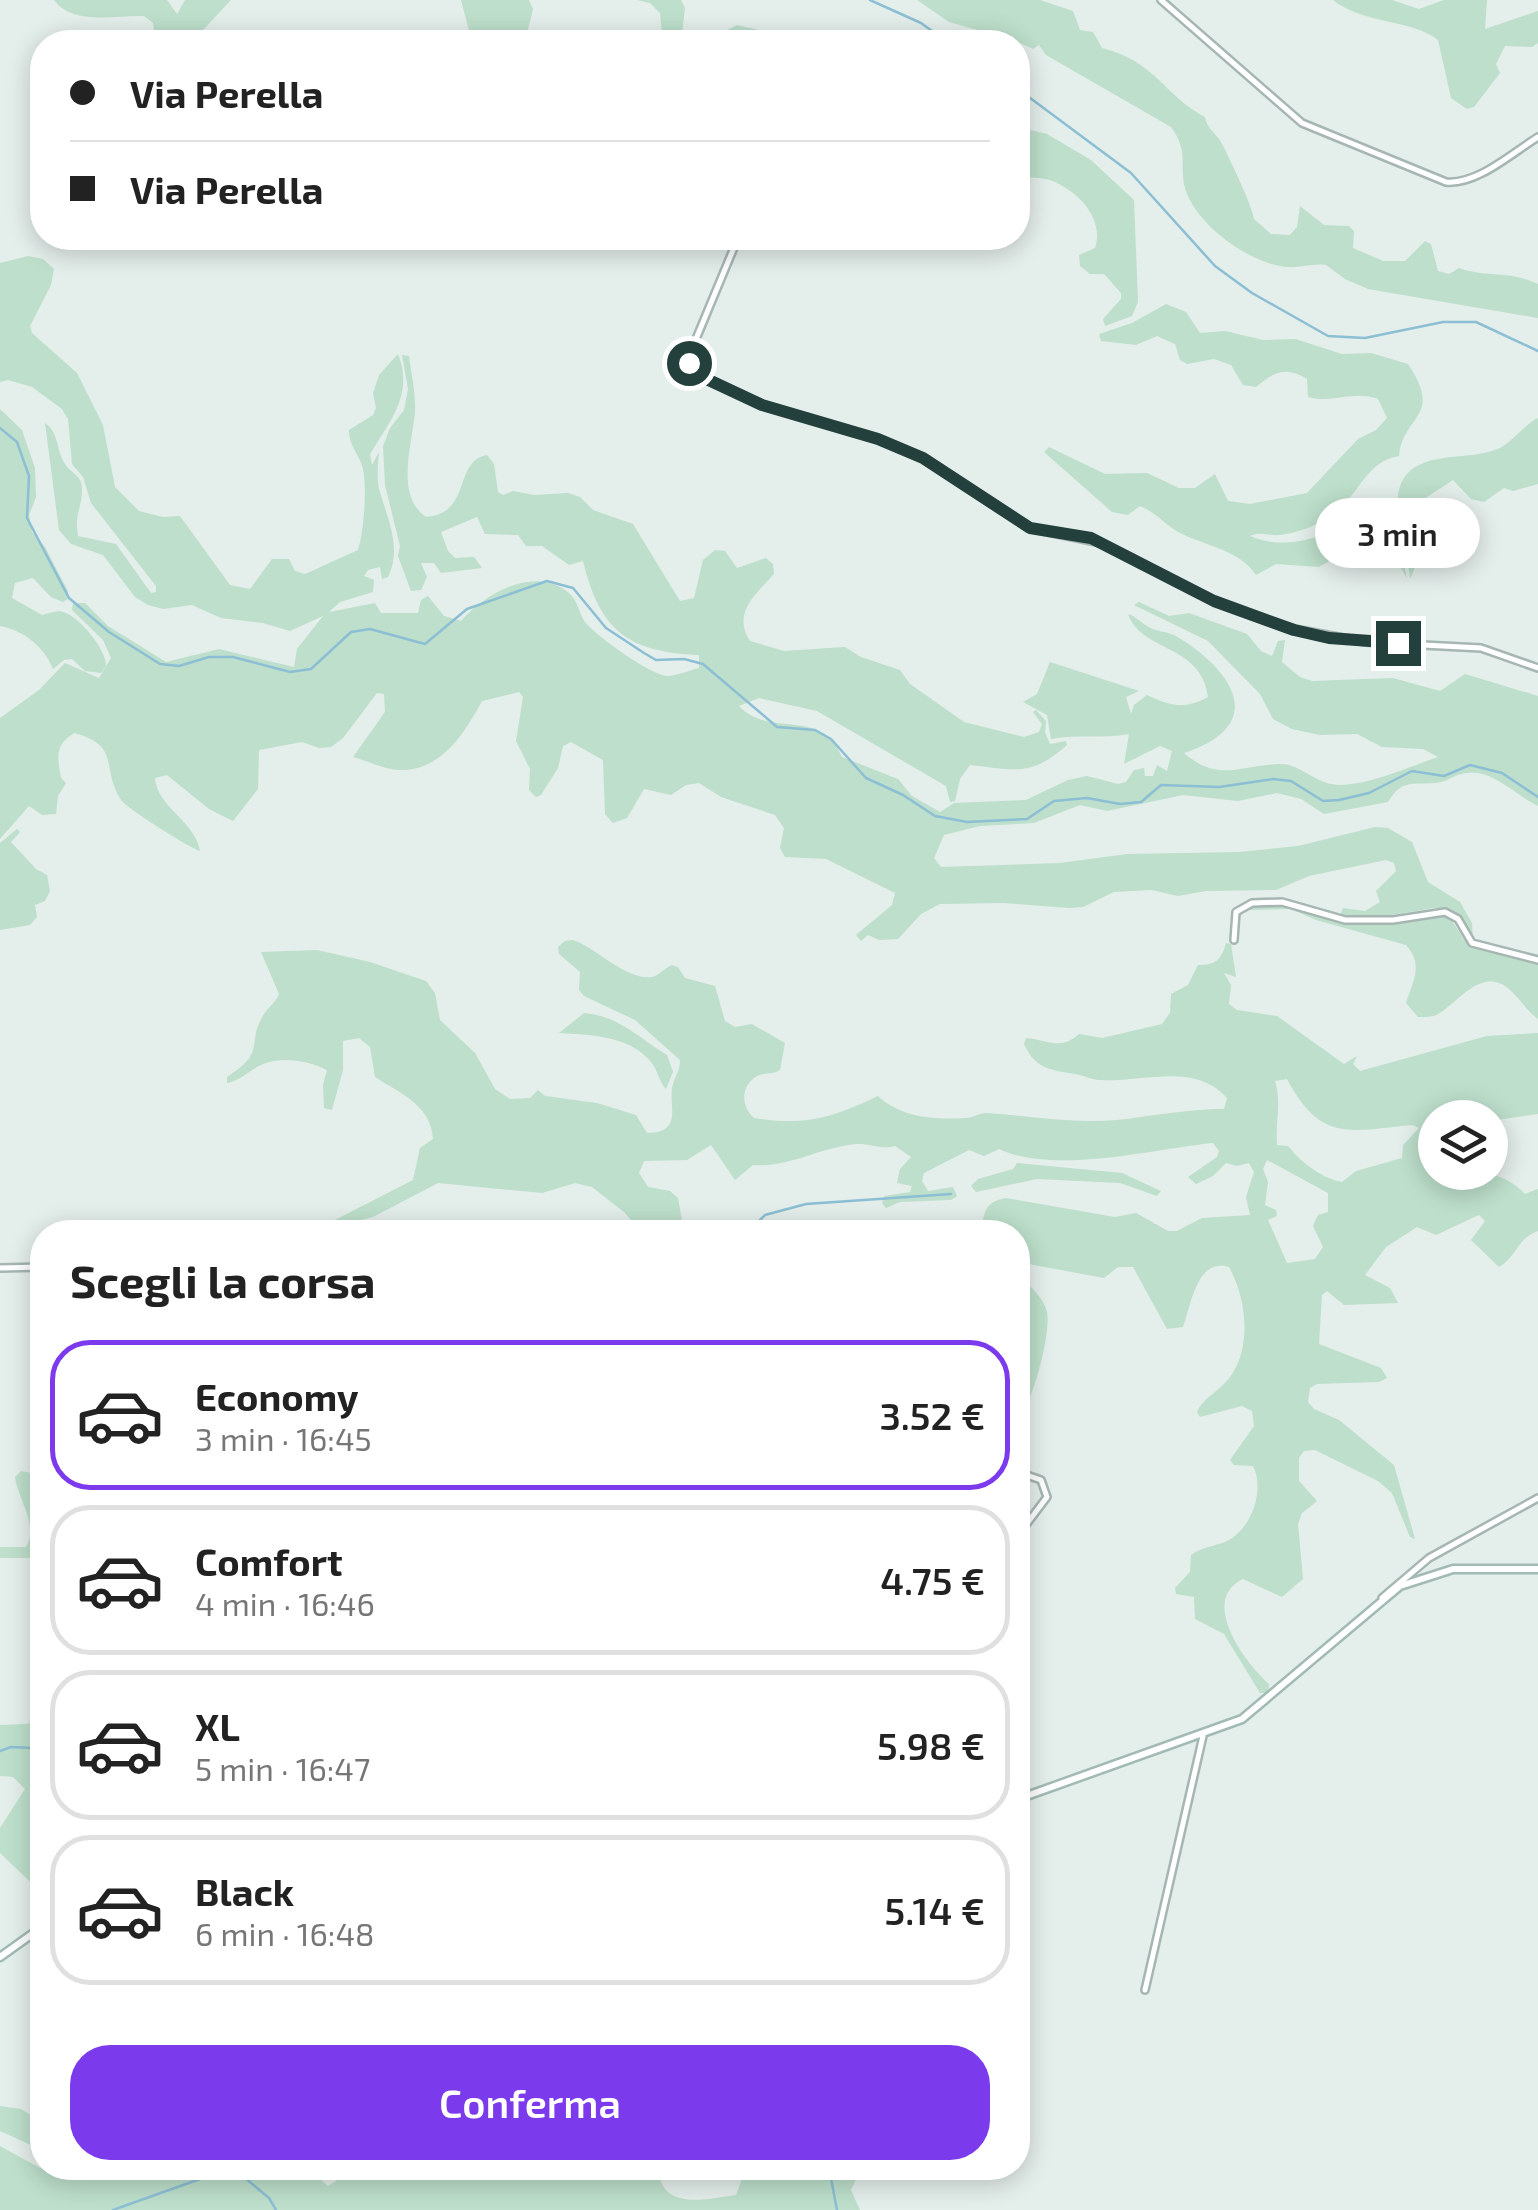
<!DOCTYPE html>
<html lang="it">
<head>
<meta charset="utf-8">
<style>
  body { margin:0; font-family:"Exo 2",sans-serif; background:#f2f2f2; color:#222; height:100vh; display:flex; flex-direction:column; font-size:38px; white-space:nowrap }
  * { box-sizing:border-box; margin:0 }
  p { font-size:32px; color:#767676 }
  .icon { flex:none; width:55px; height:55px; fill:none; stroke:currentColor; stroke-width:2; stroke-linecap:round; stroke-linejoin:round }
  .map { position:relative; flex:1; overflow:hidden }
  .drawer { position:absolute; left:30px; top:1220px; width:1000px; height:960px; display:flex; flex-direction:column; background:#fff; border-radius:40px; box-shadow:0 5px 25px #0003 }
  .drawer>* { flex:none }
  .banner { position:absolute; left:30px; top:30px; width:1000px; height:220px; border-radius:40px; box-shadow:0 5px 25px #0003; display:grid; align-content:center; height:220px; padding:0 40px; background:#fff }
  .tools { position:absolute; left:1418px; top:1100px; display:grid; gap:20px }
  .tools a { display:grid; place-items:center; width:90px; height:90px; border-radius:50%; background:#fff; box-shadow:0 5px 25px #0003; font-size:50px }
  .end { position:absolute; width:45px; height:45px; margin:-22px; border:12px solid #23403c; background:#fff; box-shadow:0 0 0 5px #fff }
  .from { border-radius:50% }
  .bubble { position:absolute; height:70px; border-radius:35px; background:#fff; box-shadow:0 5px 25px #0003; font-size:32px; font-weight:600; line-height:70px; text-align:center }
  .banner b { display:flex; align-items:center; gap:35px; height:95px; font-size:38px }
  .banner b+b { border-top:2px solid #e0e0e0 }
  .banner i { width:25px; height:25px; background:#222 }
  ul { padding:0; list-style:none }
  li { display:flex; align-items:center; gap:30px; height:150px; margin:0 20px 15px; padding:0 20px; border:5px solid #e0e0e0; border-radius:40px }
  li div { flex:1 }
  li b { display:block; font-size:38px }
  li em { font-style:normal; font-weight:600 }
  li.active { border-color:#7c3aed }
  li>.icon { width:90px; height:90px; stroke-width:1.5 }
  h2 { padding:0 40px; font-size:45px; line-height:120px }
  .button { display:flex; gap:20px; margin-top:auto; padding:20px 40px }
  .button a { flex:1; height:115px; border-radius:40px; background:#7c3aed; color:#fff; font-size:40px; font-weight:600; line-height:115px; text-align:center }
  .map>svg:first-child { display:block }
  .green { fill:#bddfcb; fill-rule:evenodd }
  .lines { fill:none; stroke-linecap:round; stroke-linejoin:round }
  .stream { stroke:#8cbfd4; stroke-width:2.5 }
  .minor-casing { stroke:#a6b6b3; stroke-width:10 }
  .secondary-casing { stroke:#a2bab5; stroke-width:11 }
  .minor { stroke:#fff; stroke-width:5 }
  .secondary { stroke:#fff; stroke-width:6 }
  .route { stroke:#23403c; stroke-width:12 }
</style>
</head>
<body>
<div class="map">
<svg width="1538" height="2210" viewBox="0 0 1538 2210">
  <rect width="100%" height="100%" fill="#e4eeeb"/>
  <path class="green" d="M54,0H167L177,14L185,0H231L192,42H149L154,31L153,23L144,16C116,15 73,26 54,0Z
    M461,0H529L533,9L525,42H472Z
    M637,0H681L685,8L681,42H654L662,34L660,13L650,3Z
    M917,0H1040L1073,11L1080,30L1093,32L1102,48C1157,62 1163,95 1205,117C1208,131 1216,132 1222,144C1229,157 1253,208 1254,219L1271,234L1290,235L1297,227L1300,206L1324,225L1349,226L1354,231L1353,248L1383,261H1405L1425,241L1431,244L1438,271L1449,274L1459,268C1485,278 1509,270 1538,284V318L1368,289L1345,279L1326,265C1313,263 1300,268 1287,267C1251,264 1201,228 1187,194C1177,168 1191,154 1171,127L1046,55L1039,45L1033,49L1016,41L949,22Z
    M1333,0H1392L1419,9L1444,0H1487L1485,29L1538,11V43L1532,47L1505,46L1496,64L1500,73L1474,107L1467,109L1451,98L1438,40C1411,19 1363,24 1333,0Z
    M737,25L811,42H704Z
    M1018,127L1047,134L1091,160L1134,200L1138,302L1132,316L1105,326L1103,319L1121,299V293L1104,274H1090L1080,266L1079,255L1095,248C1105,218 1077,190 1050,180C1041,177 1028,178 1018,177Z
    M28,256L43,259L54,269L51,285L30,326L32,333L77,373L103,425L115,487L139,511L163,517L180,516L230,585L250,589L272,559H289L295,571L305,574L358,550C364,531 367,489 363,469C360,455 348,445 349,430L373,415L376,408L373,393L379,375L398,354C414,394 390,421 370,454L372,465L379,452C378,465 376,480 380,492C388,520 402,549 388,577L382,579L380,567L368,570L364,576L374,580L373,592L340,602L329,612L375,603L381,613H418L421,600L428,596L444,616L461,621C485,593 536,564 570,594C578,601 579,614 585,622C595,635 654,678 669,676C679,675 690,670 699,668V655C628,652 600,631 583,561L569,565L542,546H526L518,535L485,534L477,517L441,532L448,551L455,558L474,557L482,568L441,573L434,563H421L427,577L421,590L411,591L398,556L400,546L385,485L383,446L390,428L404,410L408,389L402,355L409,356C411,373 416,394 415,411C413,442 394,495 426,517C472,514 453,461 487,455L494,464L498,492L503,495L513,491L534,495L568,493L580,497L593,510L633,524L680,601L694,598L703,560L715,550L725,551L737,568L766,558L773,564L774,574C755,595 732,613 750,641L784,651L845,647L861,657L900,670L910,684L964,722L1024,737L1039,732L1042,724L1033,712L1036,710L1046,721L1045,732L1050,744L1066,741L1067,745C1031,777 1016,770 970,765L960,779L955,801L950,802L946,786L817,711L759,698L739,706C769,739 821,706 842,757L898,779L912,796L940,812L954,803L1026,800L1068,780L1087,776L1118,784L1126,782L1134,770L1144,768L1145,776H1153L1157,765L1167,771L1172,751L1160,746L1124,764L1129,734C1102,739 1078,734 1051,739L1047,715L1023,702L1037,694L1050,662L1139,691L1126,697L1131,714L1134,705L1147,695C1171,706 1184,710 1208,697C1202,644 1141,652 1128,614C1137,617 1140,622 1147,626C1156,632 1167,631 1176,636C1234,671 1269,725 1184,753C1218,783 1240,765 1280,764C1297,763 1314,781 1331,784C1358,790 1411,766 1438,757L1423,749L1382,747L1357,734L1320,735L1292,729L1273,719L1260,694L1208,641L1134,605L1139,602L1169,616L1189,613L1247,634L1261,651L1272,656L1278,641L1285,640L1282,662L1300,677L1312,681L1393,678L1440,691L1465,674L1538,696V806C1517,796 1491,768 1466,773C1456,774 1447,782 1436,783C1414,785 1402,778 1388,802L1324,814L1301,799L1277,793L1238,801L1183,795L1107,811L1080,805L1034,823L980,826L944,835L934,858L941,867L1060,863L1127,854L1239,852L1298,846L1375,827L1388,828L1412,842L1428,882L1460,902L1472,923L1473,940L1450,910L1434,908L1366,919L1340,916L1343,908L1365,911L1380,902L1376,891L1396,871L1394,863L1386,860L1309,876L1276,890L1206,891L1178,896L1152,890L1114,892L1083,907L1069,908L1004,903L940,904L921,914L898,939L879,940L868,935L861,941L856,935L892,905L895,893L826,859L785,857L780,848L784,828L775,815L721,797L699,783L686,785L671,795L644,789L627,818L613,823L605,814L603,760L571,742L563,746L558,768L541,795L536,797L529,790L530,769L516,741L523,697L519,692L482,701C465,732 442,771 400,770C386,770 368,761 353,757L385,712L384,694L377,693L343,738L331,747L319,748L302,742L259,750L258,789L233,821L209,809L167,775L155,778C157,807 195,821 200,851C190,848 126,808 121,800C100,767 122,747 75,733C55,743 57,757 61,778L66,783L58,796L56,814L42,815L29,806L0,839V718L39,690L65,663L99,678L111,658L103,640L72,610L73,603H85L108,626L166,662L219,649L294,667L297,649L323,616L290,631L263,623L221,618L192,605L163,609L148,605L135,597L103,555L71,544L59,530L45,423C59,432 56,450 65,464C71,474 83,475 82,490C82,508 74,514 78,536L116,544L151,593L156,592V586L91,503L83,477L72,464L68,419L62,409L32,387L8,380L0,382V263Z
    M1166,304L1186,312L1200,333L1225,331L1263,340L1295,339L1342,354L1371,353L1408,364C1444,418 1403,414 1399,456C1364,462 1359,497 1331,516C1319,525 1296,533 1280,535C1269,536 1260,531 1250,536C1297,556 1343,526 1385,506L1394,518L1407,578L1386,544L1370,537L1319,567L1276,564L1256,575C1240,550 1206,546 1180,533C1165,525 1157,513 1140,506L1128,515L1112,512L1044,452L1049,447L1105,474L1147,473L1179,488H1195L1215,474L1228,501L1250,504L1307,493L1358,439L1376,430L1387,418L1378,399C1353,390 1333,404 1308,397L1307,379C1285,366 1274,372 1256,387L1243,385L1231,365L1214,359L1187,364L1180,360L1175,344L1157,336L1136,345L1101,341L1099,334L1132,323Z
    M0,409L22,430L35,468L36,497L29,515L32,532L45,547L68,591V599L63,602L51,597L33,578L15,583L12,598L42,615C47,614 52,612 58,611C76,611 107,650 106,666L101,673L85,671L72,659L64,660L53,669C45,648 24,630 0,626Z
    M1538,418V484L1513,491L1504,488L1484,502L1471,499L1453,480L1418,503L1417,563L1410,579C1407,537 1373,474 1433,460C1454,455 1475,457 1495,450C1511,445 1522,426 1538,418Z
    M17,829L20,832L11,842L36,869L47,875L50,891L45,901L35,905L37,917L30,925L0,930V843Z
    M1278,904L1344,921L1448,915L1469,947L1538,964V1019C1527,1011 1521,1000 1510,990C1480,963 1454,1009 1434,1016C1429,1017 1423,1017 1418,1017L1406,1003C1413,981 1424,965 1406,945L1316,920L1291,909L1246,910L1238,919L1235,933L1237,913L1246,907Z
    M573,940C595,947 627,981 652,977C658,976 665,968 672,965L678,967L685,978L715,986L725,1021L735,1027L752,1024L785,1043L780,1070C772,1075 762,1072 754,1078C740,1089 742,1107 754,1118C805,1126 832,1118 878,1096C901,1118 936,1120 965,1118C972,1118 980,1113 987,1113C1030,1116 1073,1124 1117,1120C1153,1116 1187,1109 1224,1109L1227,1098C1194,1061 1142,1083 1098,1080C1090,1079 1083,1075 1075,1074C1051,1070 1035,1069 1024,1044L1026,1038C1048,1040 1061,1051 1079,1034L1102,1038L1162,1024L1170,1013L1171,994L1188,985L1198,965C1215,965 1221,961 1226,943L1231,944L1236,977L1224,973L1231,985L1229,1004L1237,1010L1277,1016L1344,1064L1357,1056L1353,1064L1360,1071L1487,1036L1538,1033V1114L1490,1121V1118H1435V1137L1427,1143L1435,1172C1469,1173 1500,1167 1525,1194L1538,1189V1231C1517,1238 1516,1258 1499,1267L1471,1240L1485,1221L1479,1215L1436,1235L1417,1227L1386,1247L1365,1275L1390,1288L1398,1303L1344,1305L1327,1291L1322,1295L1319,1344L1381,1368L1387,1378L1379,1382L1317,1384L1310,1388L1308,1402L1314,1409L1339,1420L1394,1465L1415,1539L1410,1537L1392,1493L1378,1481L1315,1450L1304,1451L1299,1458V1481L1317,1501L1302,1513L1298,1524L1303,1579L1282,1597L1243,1579C1198,1600 1246,1664 1269,1684L1268,1693H1260L1224,1634L1195,1619L1194,1597L1176,1594L1175,1588L1190,1572L1191,1555C1203,1547 1210,1547 1222,1543C1250,1534 1266,1491 1253,1466L1234,1465L1230,1460L1254,1426L1252,1411L1242,1406L1200,1417L1197,1412C1202,1400 1214,1394 1224,1384C1253,1355 1248,1301 1229,1267C1197,1257 1191,1305 1183,1327L1167,1329L1133,1267H1118L1104,1278L1018,1262V1232H981C984,1213 984,1202 1006,1198L1115,1217L1136,1213L1168,1231H1177L1202,1218L1250,1215L1246,1197L1254,1172L1249,1163L1237,1166L1226,1163L1213,1176L1196,1184L1188,1177L1217,1157L1219,1151L1213,1143C1153,1149 1054,1175 999,1149L984,1156L969,1150L924,1173L922,1181L928,1191L953,1187L957,1196L951,1200L900,1202L886,1208L882,1203L884,1196L910,1192L912,1186L897,1183L900,1169L911,1157L895,1146C881,1150 870,1143 856,1144C820,1147 789,1168 753,1165L735,1180L711,1145L687,1160L644,1161L639,1173L648,1187L670,1191L678,1198L684,1232H642L624,1212L592,1187L575,1183L542,1193L438,1183L373,1217L329,1228L331,1222L413,1180L420,1148L433,1139C431,1105 401,1094 375,1077L370,1047L359,1038L343,1041V1070L332,1110L324,1108L323,1085L327,1070C309,1061 283,1056 263,1064C250,1069 242,1080 227,1083V1077C268,1051 245,1045 264,1014C269,1006 275,1004 279,994L261,952L317,950L370,962L426,981L435,993L440,1020L475,1053L495,1089L510,1099L530,1098L538,1090L545,1096L597,1103L636,1115L647,1133C685,1133 667,1104 673,1084C676,1074 680,1071 680,1060L635,1020L584,996L579,990L580,972L559,954L558,947L565,941ZM1287,1079C1321,1143 1349,1131 1412,1125L1419,1128L1403,1145L1402,1158L1356,1171L1342,1182C1322,1179 1300,1161 1288,1146L1277,1145C1275,1121 1282,1104 1275,1081ZM1267,1160L1328,1193V1212L1318,1215L1313,1226L1323,1247L1315,1259L1287,1263L1268,1220L1277,1216L1276,1210L1265,1205L1268,1182L1263,1169Z
    M584,1013C619,1016 639,1038 667,1055L673,1072L666,1089C660,1084 658,1070 651,1062C629,1035 590,1035 559,1033Z
    M1017,1163L1122,1173L1161,1191L1157,1196L1120,1183L1037,1179L976,1192L971,1186L978,1179L1013,1169Z
    M1018,1273C1028,1285 1043,1296 1047,1312C1051,1332 1034,1398 1021,1414L1018,1413Z
    M21,1471L42,1475V1552L36,1558H0V1547H26C39,1525 18,1500 15,1477Z
    M42,1716V1852L37,1870L42,1893L0,1853V1828L25,1789L13,1777L0,1776V1725L27,1724Z
    M0,2106L21,2109L42,2122V2150L0,2131Z
    M0,2146L40,2168H307L328,2186L336,2181V2168H494L526,2172L553,2168H658C661,2210 703,2200 736,2195L746,2168H861L851,2190L860,2210H0Z"/>
  <g class="lines">
    <path class="stream" d="M870,0L921,23L947,42
      M1018,89L1131,173L1215,266L1252,293L1328,336L1365,338L1443,322H1476L1538,351
      M0,428L17,442L29,476L27,518L69,598L109,632L160,664L179,666L209,657H233L290,672L311,669L351,632L370,629L425,644L467,609L547,581L573,588L606,628L644,653L656,660L684,659L703,664L777,727L815,730L831,739L866,778L903,795L935,816L967,822L1027,819L1054,801L1087,798L1120,804L1141,802L1161,785L1219,787L1273,779L1291,781L1323,801L1339,800L1369,793L1412,771L1444,776L1470,765L1502,773L1538,797
      M748,1232L765,1215L806,1204L951,1194
      M0,1751L11,1747L33,1748L42,1758
      M233,2168L269,2198L276,2210
      M829,2168L837,2210
      M113,2210L231,2168"/>
    <defs>
      <path id="minor" d="M1161,0L1302,123L1446,182C1477,185 1512,153 1538,137
        M738,238L691,351L690,366L700,376L763,405L878,439L923,458L1029,528L1101,543L1214,601L1284,627L1365,642L1481,648L1538,668
        M1234,940L1236,912L1252,903L1282,902L1345,920H1393L1445,912L1458,919L1472,943L1538,960
        M0,1268L42,1267
        M1018,1472L1041,1480L1047,1497L1019,1534L1018,1687
        M1382,1598L1429,1558L1538,1498
        M1145,1990L1203,1736"/>
      <path id="secondary" d="M1018,1799L1242,1719L1400,1586L1453,1569H1538
        M0,1957L42,1927"/>
    </defs>
    <use href="#minor" class="minor-casing"/>
    <use href="#secondary" class="secondary-casing"/>
    <use href="#minor" class="minor"/>
    <use href="#secondary" class="secondary"/>
  </g>
  <g class="lines">
    <path class="route" d="M689,363L698,375L762,405L878,439L923,458L1030,528L1091,538L1214,601L1294,630L1329,638L1398,643"/>
  </g>
</svg>
<div class="tools">
<a><svg class="icon" aria-label="layers" viewBox="0 0 24 24"><path d="M12 4l9 5-9 5-9-5zM3 14l9 5 9-5"/></svg></a>
</div>
<i class="end from" style="left:689px;top:363px"></i>
<i class="end" style="left:1398px;top:643px"></i>
<div class="bubble" style="left:1315px;top:498px;width:165px">3 min</div>
<div class="banner">
<b><i class="from"></i>Via Perella</b>
<b><i></i>Via Perella</b>
</div>
<section class="drawer">
<h2>Scegli la corsa</h2>
<ul>
<li class="active"><svg class="icon" aria-label="car" viewBox="0 0 24 24"><path d="M5 17H2v-5l4-1 3-4h7l3 4 3 1v5h-3M9 17h6M6 11h13"/><circle cx="7" cy="17" r="2"/><circle cx="17" cy="17" r="2"/></svg><div><b>Economy</b><p>3 min · 16:45</p></div><em>3.52 €</em></li>
<li><svg class="icon" aria-label="car" viewBox="0 0 24 24"><path d="M5 17H2v-5l4-1 3-4h7l3 4 3 1v5h-3M9 17h6M6 11h13"/><circle cx="7" cy="17" r="2"/><circle cx="17" cy="17" r="2"/></svg><div><b>Comfort</b><p>4 min · 16:46</p></div><em>4.75 €</em></li>
<li><svg class="icon" aria-label="car" viewBox="0 0 24 24"><path d="M5 17H2v-5l4-1 3-4h7l3 4 3 1v5h-3M9 17h6M6 11h13"/><circle cx="7" cy="17" r="2"/><circle cx="17" cy="17" r="2"/></svg><div><b>XL</b><p>5 min · 16:47</p></div><em>5.98 €</em></li>
<li><svg class="icon" aria-label="car" viewBox="0 0 24 24"><path d="M5 17H2v-5l4-1 3-4h7l3 4 3 1v5h-3M9 17h6M6 11h13"/><circle cx="7" cy="17" r="2"/><circle cx="17" cy="17" r="2"/></svg><div><b>Black</b><p>6 min · 16:48</p></div><em>5.14 €</em></li>
</ul>
<div class="button"><a>Conferma</a></div>
</section>
</div>
</body>
</html>
